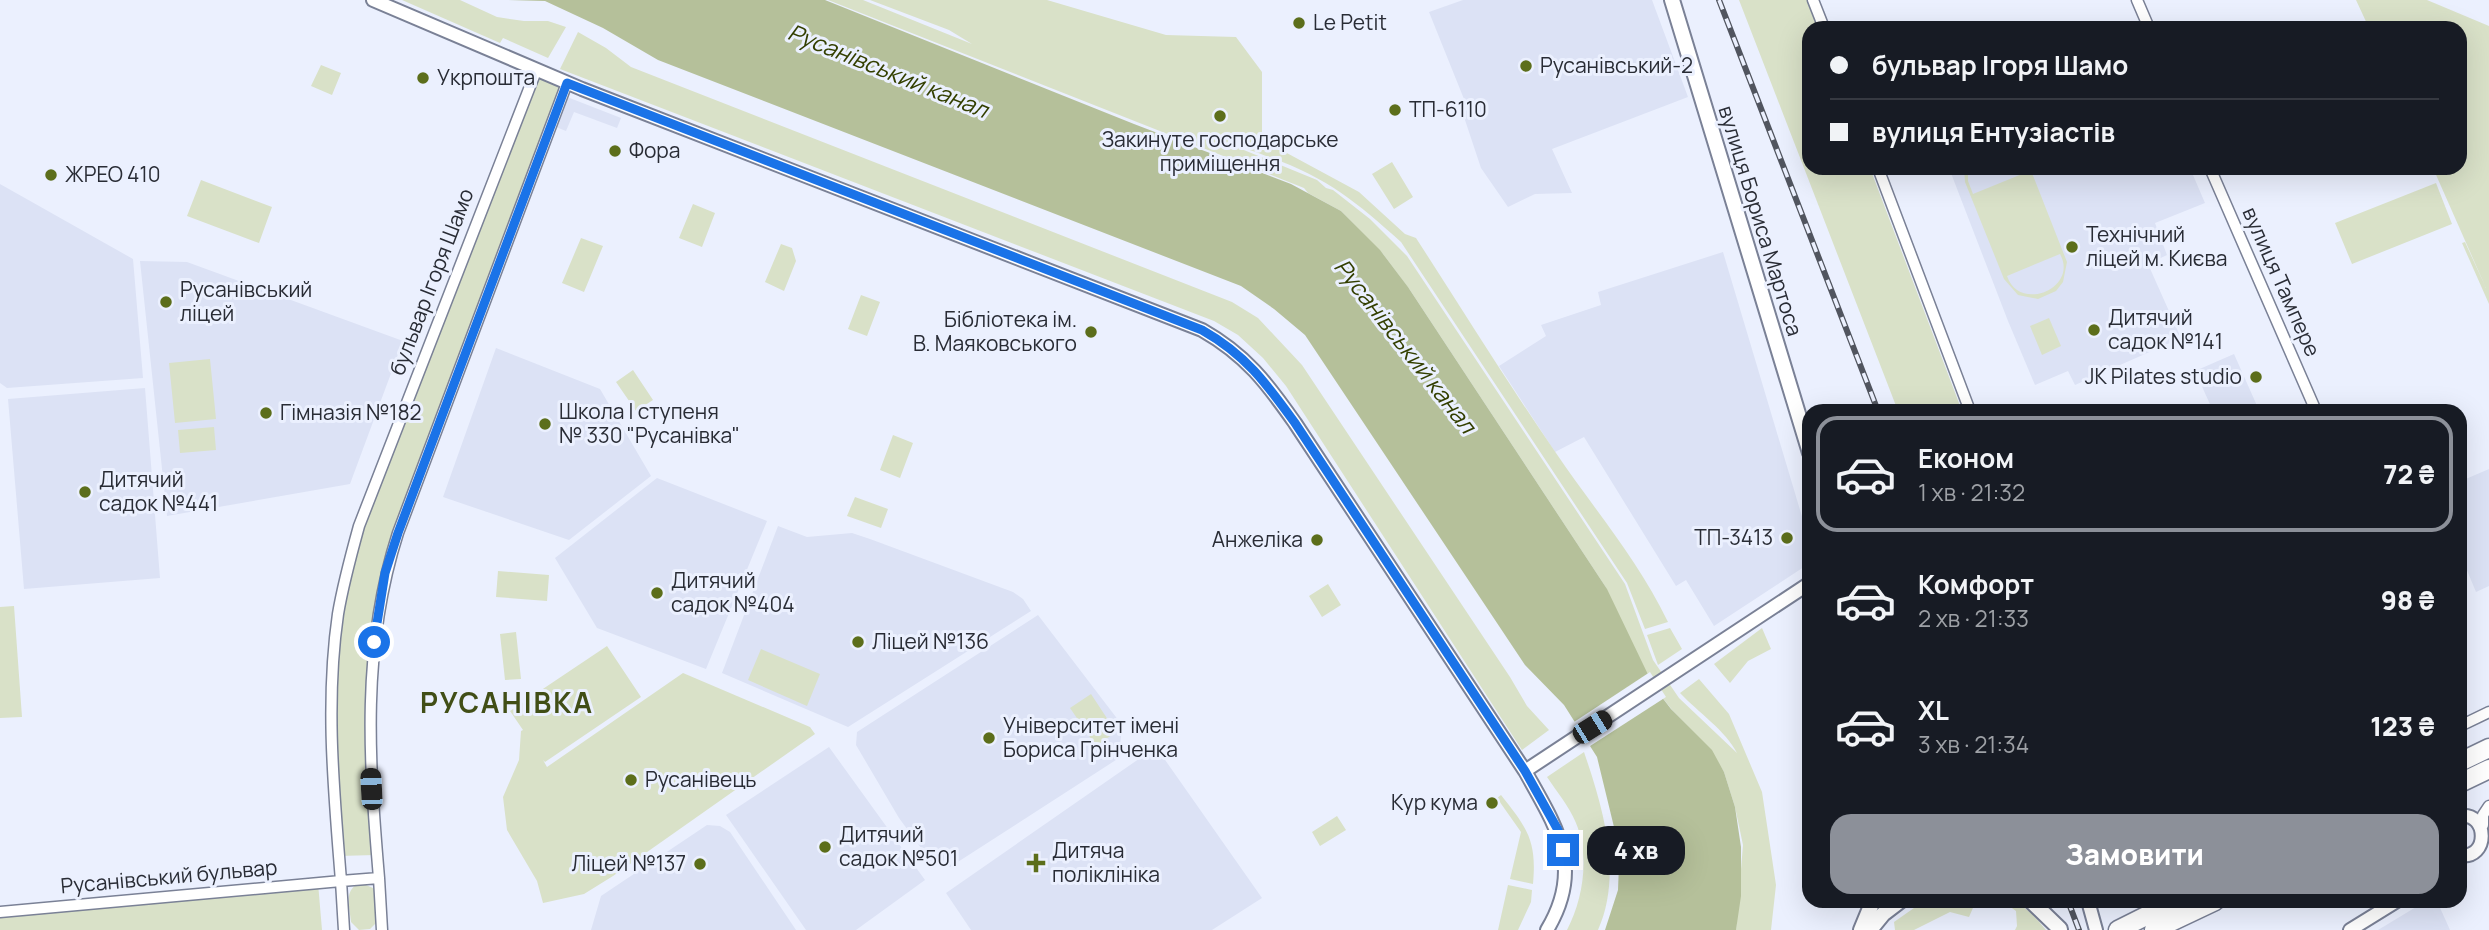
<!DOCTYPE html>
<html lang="uk">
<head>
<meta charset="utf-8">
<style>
  body { margin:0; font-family:Manrope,sans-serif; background:#242831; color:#f1f3f6; height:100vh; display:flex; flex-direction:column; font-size:26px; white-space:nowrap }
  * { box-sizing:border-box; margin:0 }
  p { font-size:23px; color:#9ea1a6 }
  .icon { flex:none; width:38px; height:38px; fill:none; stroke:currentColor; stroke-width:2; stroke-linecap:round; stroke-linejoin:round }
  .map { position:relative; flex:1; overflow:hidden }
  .drawer { position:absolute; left:1802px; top:404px; width:665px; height:504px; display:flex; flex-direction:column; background:#171b24; border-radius:21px; box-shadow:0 7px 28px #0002 }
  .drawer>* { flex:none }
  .top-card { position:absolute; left:1802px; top:21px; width:665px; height:154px; border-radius:21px; box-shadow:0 7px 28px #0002; display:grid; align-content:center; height:154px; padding:0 28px; background:#171b24 }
  .end { position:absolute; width:32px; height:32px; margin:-16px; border:9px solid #1a73e8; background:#fff; box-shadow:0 0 0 4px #fff }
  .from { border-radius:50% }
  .bubble { position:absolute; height:49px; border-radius:21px; background:#171b24; box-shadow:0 7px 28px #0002; font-size:23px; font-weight:800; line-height:49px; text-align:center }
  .car { position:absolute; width:21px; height:42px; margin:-21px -10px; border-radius:9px; box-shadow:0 0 5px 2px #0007; background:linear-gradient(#222 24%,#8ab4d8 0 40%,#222 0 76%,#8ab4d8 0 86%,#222 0) }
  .top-card b { display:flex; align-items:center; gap:24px; height:66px; font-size:26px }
  .top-card b+b { border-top:2px solid #363941 }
  .top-card i { width:18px; height:18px; background:#f1f3f6 }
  ul { padding:12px 0 0; list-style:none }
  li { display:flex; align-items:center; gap:21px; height:116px; margin:0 14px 10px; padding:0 14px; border:4px solid transparent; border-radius:21px }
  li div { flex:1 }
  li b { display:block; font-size:26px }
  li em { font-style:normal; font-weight:800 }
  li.active { border-color:#8c9099 }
  li>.icon { width:63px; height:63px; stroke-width:1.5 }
  .button { display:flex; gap:14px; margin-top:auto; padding:14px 28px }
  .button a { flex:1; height:80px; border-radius:21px; background:#8c9099; color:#fff; font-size:28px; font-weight:800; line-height:80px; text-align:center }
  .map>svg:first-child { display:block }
  .built { fill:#dce2f5 }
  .green { fill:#d9e1c8; fill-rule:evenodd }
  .water { fill:#b5c09a }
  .pier { fill:#ebf0fe }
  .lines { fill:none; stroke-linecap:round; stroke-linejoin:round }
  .minor-casing { stroke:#7a8196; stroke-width:13 }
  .tertiary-casing { stroke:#7a8196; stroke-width:16 }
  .secondary-casing { stroke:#7a8196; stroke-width:18 }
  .trunk-casing { stroke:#7a8196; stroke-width:21 }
  .minor { stroke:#fff; stroke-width:10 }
  .tertiary { stroke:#fff; stroke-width:12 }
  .secondary { stroke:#fff; stroke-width:14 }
  .trunk { stroke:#fff; stroke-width:18 }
  .rail-casing { stroke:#51555f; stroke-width:6 }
  .rail { stroke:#ebf0fe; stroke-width:3.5; stroke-dasharray:10; stroke-linecap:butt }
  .route { stroke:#1a73e8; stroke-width:9 }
  .poi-dot { fill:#5c6e1b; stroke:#ebf0fe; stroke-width:2.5 }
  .labels { text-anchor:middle; stroke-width:6; stroke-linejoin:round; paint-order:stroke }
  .poi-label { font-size:21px; fill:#292c35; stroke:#ebf0fe; text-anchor:start }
  .street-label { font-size:21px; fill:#292c35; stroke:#ebf0fe }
  .water-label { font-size:23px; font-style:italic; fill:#333f00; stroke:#ebf0fe }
  .district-label { font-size:28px; font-weight:bold; letter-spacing:2px; fill:#414e16; stroke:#ebf0fe }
</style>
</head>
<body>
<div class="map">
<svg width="2489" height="930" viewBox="0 0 2489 930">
  <rect width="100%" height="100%" fill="#ebf0fe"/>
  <path class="built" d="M1463,0H1652L1688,97L1552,149L1572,193L1535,194L1508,207L1481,168L1463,114L1468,109L1429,12Z
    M562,95L621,118L617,128L574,112L566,131L551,125Z
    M1949,168H2190L2205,203L2155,223L2167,255L2148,264L2181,338L2075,385L2068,371L2035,385L2008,321Z
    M0,184L133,259L143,378L7,388L0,383Z
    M1723,252L1809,540L1810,563L1714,626L1686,580L1676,586L1584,437L1555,452L1499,366L1546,336L1541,325L1601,305L1598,292Z
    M140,261L187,262L403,341L350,484L167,516Z
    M496,348L600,389L651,476L569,540L443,497Z
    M2234,354L2258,408L2251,411H2213L2195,371Z
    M145,388L160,578L24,589L8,399Z
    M2489,469V586L2476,592L2461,556V481Z
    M657,478L767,521L706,669L597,628L555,558Z
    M778,526L807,537L852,533L870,539L1013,592L1023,599L1031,611L848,727L722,673Z
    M1038,615L1122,725L1119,758L950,867L932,863L899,818L856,745L857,732Z
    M829,747L925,880L856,930H806L726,815Z
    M1156,747L1262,898L1212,930H971L946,893Z
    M707,825L720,826L730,832L796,930H591L601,896Z
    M2426,901H2437L2450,930H2378Z"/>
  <path class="green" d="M402,0H460L497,17L524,21H548L566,27L548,58L503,38L500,43Z
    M828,0H863L972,44L949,30L870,0H1047L1166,35L1236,37L1262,72V133L1272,145L1359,192L1405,234L1416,238C1462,309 1507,382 1556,453C1594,509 1638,560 1668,622L1645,629L1627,583L1401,242C1356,202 1328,178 1269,157C1258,153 1244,147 1234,146L1317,180L1326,188L1333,190L1370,219L1407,256L1625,584L1653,660L1679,698L1737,753C1726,731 1698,712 1680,693L1699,679L1729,714L1762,792L1776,885L1771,930H1736L1743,845L1735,807L1724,772L1710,749L1673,711L1657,691L1643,667L1605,586L1410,290L1383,254L1341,211L1308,193L1304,188Z
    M1739,0H1807L1818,28H1810V168H1870L1962,411H1898Z
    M2356,0H2427L2489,26V304L2462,243L2465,242L2486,288L2433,168H2460V28H2369Z
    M578,32L606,48L631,67L1232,302L1258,318L1302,365L1510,677L1527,706L1549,730L1522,750L1286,386L1263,358L1238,335L1214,321L560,69Z
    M321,65L341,73L332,95L311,86Z
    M536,71L567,83L398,533L371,669L375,855L339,856L333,665L347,568Z
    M1392,162L1413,197L1394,209L1372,174Z
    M1964,168H1968V181L1973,194L2027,172L2026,168H2030L2067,262L2063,282L2056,291L2038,299L2018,295L2004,279L1965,182ZM2060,254C2079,288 2019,313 2007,276Z
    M201,180L272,207L259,243L187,216Z
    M2436,183L2452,224L2352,264L2335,223Z
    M693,204L715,213L702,247L679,238Z
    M581,238L603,246L584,292L562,283Z
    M781,244L792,248L796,261L784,291L765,282Z
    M861,295L880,302L867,336L848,329Z
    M2049,318L2061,346L2042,355L2030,326Z
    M210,359L216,419L175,423L169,363Z
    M633,370L653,400L636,411L616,382Z
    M214,427L216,450L180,453L178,430Z
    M893,435L913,443L900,478L880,470Z
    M855,497L888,509L881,528L847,516Z
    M498,571L549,575L547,601L496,597Z
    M1328,584L1341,605L1322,617L1309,596Z
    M14,606L22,717L0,718V607Z
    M1670,628L1682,649L1658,665L1647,635Z
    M1762,628L1771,649L1748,661L1730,683L1714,664Z
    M516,632L521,679L505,680L500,634Z
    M607,646L641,697L545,762L543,760L547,767L683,673L810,727L815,734L613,876L584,894L543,903L537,881L507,830L503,797L519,760L521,731L523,730L510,711Z
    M761,649L820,674L807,706L748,680Z
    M1091,694L1116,732L1096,746L1070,708Z
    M1584,752C1603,808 1623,874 1598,930H1567C1583,899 1590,857 1576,823C1569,806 1557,792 1547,777Z
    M1501,795C1527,828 1537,840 1533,884L1510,879L1521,832L1497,798Z
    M1337,816L1346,830L1320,846L1312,832Z
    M318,883L322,930H0V912Z
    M356,885H366L373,888L375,893L377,922L370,929L359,930L351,922C350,909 344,893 356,885Z
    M1508,885L1532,890L1531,902L1518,930H1498Z
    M1924,901H1976L1969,917L1950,912L1914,930H1895L1894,922Z
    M2002,901C2022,901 2034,915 2046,930H2015L2017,926L2016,911Z"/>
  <path class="water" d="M508,0H825L1134,124L1291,184L1341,211L1380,250L1408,287L1607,589L1654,687L1671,709L1712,750L1724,772L1735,807L1741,847V896L1736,930H1605L1618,890L1619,864L1614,827L1597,757L1564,705L1525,665L1305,335L1274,309L1241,286L658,60L603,28L545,1Z"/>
  <path class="pier" d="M1650,672L1666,697L1587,748L1571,724Z"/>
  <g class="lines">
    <defs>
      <path id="minor" d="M1813,0L1824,28
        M2137,0L2149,28
        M1878,168L1970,411
        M2210,168L2316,411
        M2460,726L2489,712
        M2483,825V815L2489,806
        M379,878C369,760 361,648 398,533L567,83
        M0,912L341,881C334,792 325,703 338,614C343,584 351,555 359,526L536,71
        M344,930L341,881L379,878L382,930"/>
      <path id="tertiary" d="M373,0L582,89L1202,330C1246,355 1267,383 1295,423L1525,771C1556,827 1585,867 1547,930
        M1525,771L1810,583
        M2460,816C2489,812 2489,860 2460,855
        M2088,901L2096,930
        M2350,930L2397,901"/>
      <path id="secondary" d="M1672,0L1810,453
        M2031,901L2060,929
        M1861,930L1873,901
        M1870,930L1883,914L1900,901"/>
      <path id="trunk" d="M2460,762L2489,748
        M2460,783L2489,769
        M2118,930L2176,901
        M2154,930L2215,901"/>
    </defs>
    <use href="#minor" class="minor-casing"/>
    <use href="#tertiary" class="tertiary-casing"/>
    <use href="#secondary" class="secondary-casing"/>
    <use href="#trunk" class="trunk-casing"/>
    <use href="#minor" class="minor"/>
    <use href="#tertiary" class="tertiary"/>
    <use href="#secondary" class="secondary"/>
    <use href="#trunk" class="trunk"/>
    <defs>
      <path id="rail" d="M1719,0L1878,411
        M2068,901L2079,930"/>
    </defs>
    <use href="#rail" class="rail-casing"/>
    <use href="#rail" class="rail"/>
  </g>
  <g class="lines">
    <path class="route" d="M374,642L385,573L398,533L567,83L1202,330C1246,355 1266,383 1295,423L1525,771L1558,830L1563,850"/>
  </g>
  <g class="poi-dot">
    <circle cx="1299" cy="23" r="7"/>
    <circle cx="1526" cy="66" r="7"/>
    <circle cx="423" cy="78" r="7"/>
    <circle cx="1395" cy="110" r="7"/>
    <circle cx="1220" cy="116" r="7"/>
    <circle cx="615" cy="151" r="7"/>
    <circle cx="51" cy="175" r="7"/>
    <circle cx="2072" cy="247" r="7"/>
    <circle cx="166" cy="302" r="7"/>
    <circle cx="2094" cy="330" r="7"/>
    <circle cx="1091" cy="332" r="7"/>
    <circle cx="2256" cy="377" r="7"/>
    <circle cx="266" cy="413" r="7"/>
    <circle cx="545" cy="424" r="7"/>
    <circle cx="85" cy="492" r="7"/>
    <circle cx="1787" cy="538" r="7"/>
    <circle cx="1317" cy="540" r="7"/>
    <circle cx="657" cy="593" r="7"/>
    <circle cx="858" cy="642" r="7"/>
    <circle cx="989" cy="738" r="7"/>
    <circle cx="631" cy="780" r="7"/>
    <circle cx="1492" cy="803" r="7"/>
    <circle cx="825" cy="847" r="7"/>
    <path d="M1032.5 852.5h7v7h7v7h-7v7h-7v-7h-7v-7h7z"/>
    <circle cx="700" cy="864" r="7"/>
  </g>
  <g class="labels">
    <g class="poi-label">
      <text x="1313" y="30">Le Petit</text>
      <text x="1540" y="73">Русанівський-2</text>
      <text x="437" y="85">Укрпошта</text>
      <text x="1409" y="117">ТП-6110</text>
      <text x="1220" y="147" text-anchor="middle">Закинуте господарське<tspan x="1220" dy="24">приміщення</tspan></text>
      <text x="629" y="158">Фора</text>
      <text x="65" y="182">ЖРЕО 410</text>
      <text x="2086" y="242">Технічний<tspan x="2086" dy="24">ліцей м. Києва</tspan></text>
      <text x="180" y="297">Русанівський<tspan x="180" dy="24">ліцей</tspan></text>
      <text x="2108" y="325">Дитячий<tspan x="2108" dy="24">садок №141</tspan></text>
      <text x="1077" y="327" text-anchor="end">Бібліотека ім.<tspan x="1077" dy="24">В. Маяковського</tspan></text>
      <text x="2242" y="384" text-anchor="end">JK Pilates studio</text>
      <text x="559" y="419">Школа І ступеня<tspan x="559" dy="24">№ 330 "Русанівка"</tspan></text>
      <text x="280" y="420">Гімназія №182</text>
      <text x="99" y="487">Дитячий<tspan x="99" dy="24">садок №441</tspan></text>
      <text x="1773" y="545" text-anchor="end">ТП-3413</text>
      <text x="1303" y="547" text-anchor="end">Анжеліка</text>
      <text x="671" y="588">Дитячий<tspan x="671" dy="24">садок №404</tspan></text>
      <text x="872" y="649">Ліцей №136</text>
      <text x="1003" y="733">Університет імені<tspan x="1003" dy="24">Бориса Грінченка</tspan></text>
      <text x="645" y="787">Русанівець</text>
      <text x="1478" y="810" text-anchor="end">Кур кума</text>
      <text x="839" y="842">Дитячий<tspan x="839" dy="24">садок №501</tspan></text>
      <text x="1052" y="858">Дитяча<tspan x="1052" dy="24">поліклініка</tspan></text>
      <text x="686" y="871" text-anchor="end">Ліцей №137</text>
    </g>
    <g class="street-label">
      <text transform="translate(1760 221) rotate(73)" y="7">вулиця Бориса Мартоса</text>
      <text transform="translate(432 282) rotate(-69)" y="7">бульвар Ігоря Шамо</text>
      <text transform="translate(2281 282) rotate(66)" y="7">вулиця Тампере</text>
      <text transform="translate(169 877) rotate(-5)" y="7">Русанівський бульвар</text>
    </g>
    <g class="water-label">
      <text transform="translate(888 71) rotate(22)" y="8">Русанівський канал</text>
      <text transform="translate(1405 346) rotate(52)" y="8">Русанівський канал</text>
    </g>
    <g class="district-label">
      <text x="507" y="713">РУСАНІВКА</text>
    </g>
  </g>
</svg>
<i class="end from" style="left:374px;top:642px"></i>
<i class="end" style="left:1563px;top:850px"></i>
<div class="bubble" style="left:1587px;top:826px;width:98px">4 хв</div>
<i class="car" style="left:1592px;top:727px;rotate:58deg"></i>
<i class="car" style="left:371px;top:789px;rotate:357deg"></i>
<div class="top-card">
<b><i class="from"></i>бульвар Ігоря Шамо</b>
<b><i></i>вулиця Ентузіастів</b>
</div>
<section class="drawer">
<ul>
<li class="active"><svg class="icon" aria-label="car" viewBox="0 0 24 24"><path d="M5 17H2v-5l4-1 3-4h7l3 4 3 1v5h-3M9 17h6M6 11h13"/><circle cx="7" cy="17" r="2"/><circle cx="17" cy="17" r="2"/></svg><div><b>Економ</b><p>1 хв · 21:32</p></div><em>72 ₴</em></li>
<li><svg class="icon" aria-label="car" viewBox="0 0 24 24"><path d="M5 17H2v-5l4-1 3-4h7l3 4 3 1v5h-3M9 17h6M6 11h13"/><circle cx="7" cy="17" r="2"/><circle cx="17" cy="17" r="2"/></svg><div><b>Комфорт</b><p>2 хв · 21:33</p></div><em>98 ₴</em></li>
<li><svg class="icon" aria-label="car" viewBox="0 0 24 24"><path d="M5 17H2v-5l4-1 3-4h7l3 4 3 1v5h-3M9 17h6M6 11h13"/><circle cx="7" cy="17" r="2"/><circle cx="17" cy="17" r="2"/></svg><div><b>XL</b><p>3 хв · 21:34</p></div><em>123 ₴</em></li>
</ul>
<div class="button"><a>Замовити</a></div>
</section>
</div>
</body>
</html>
